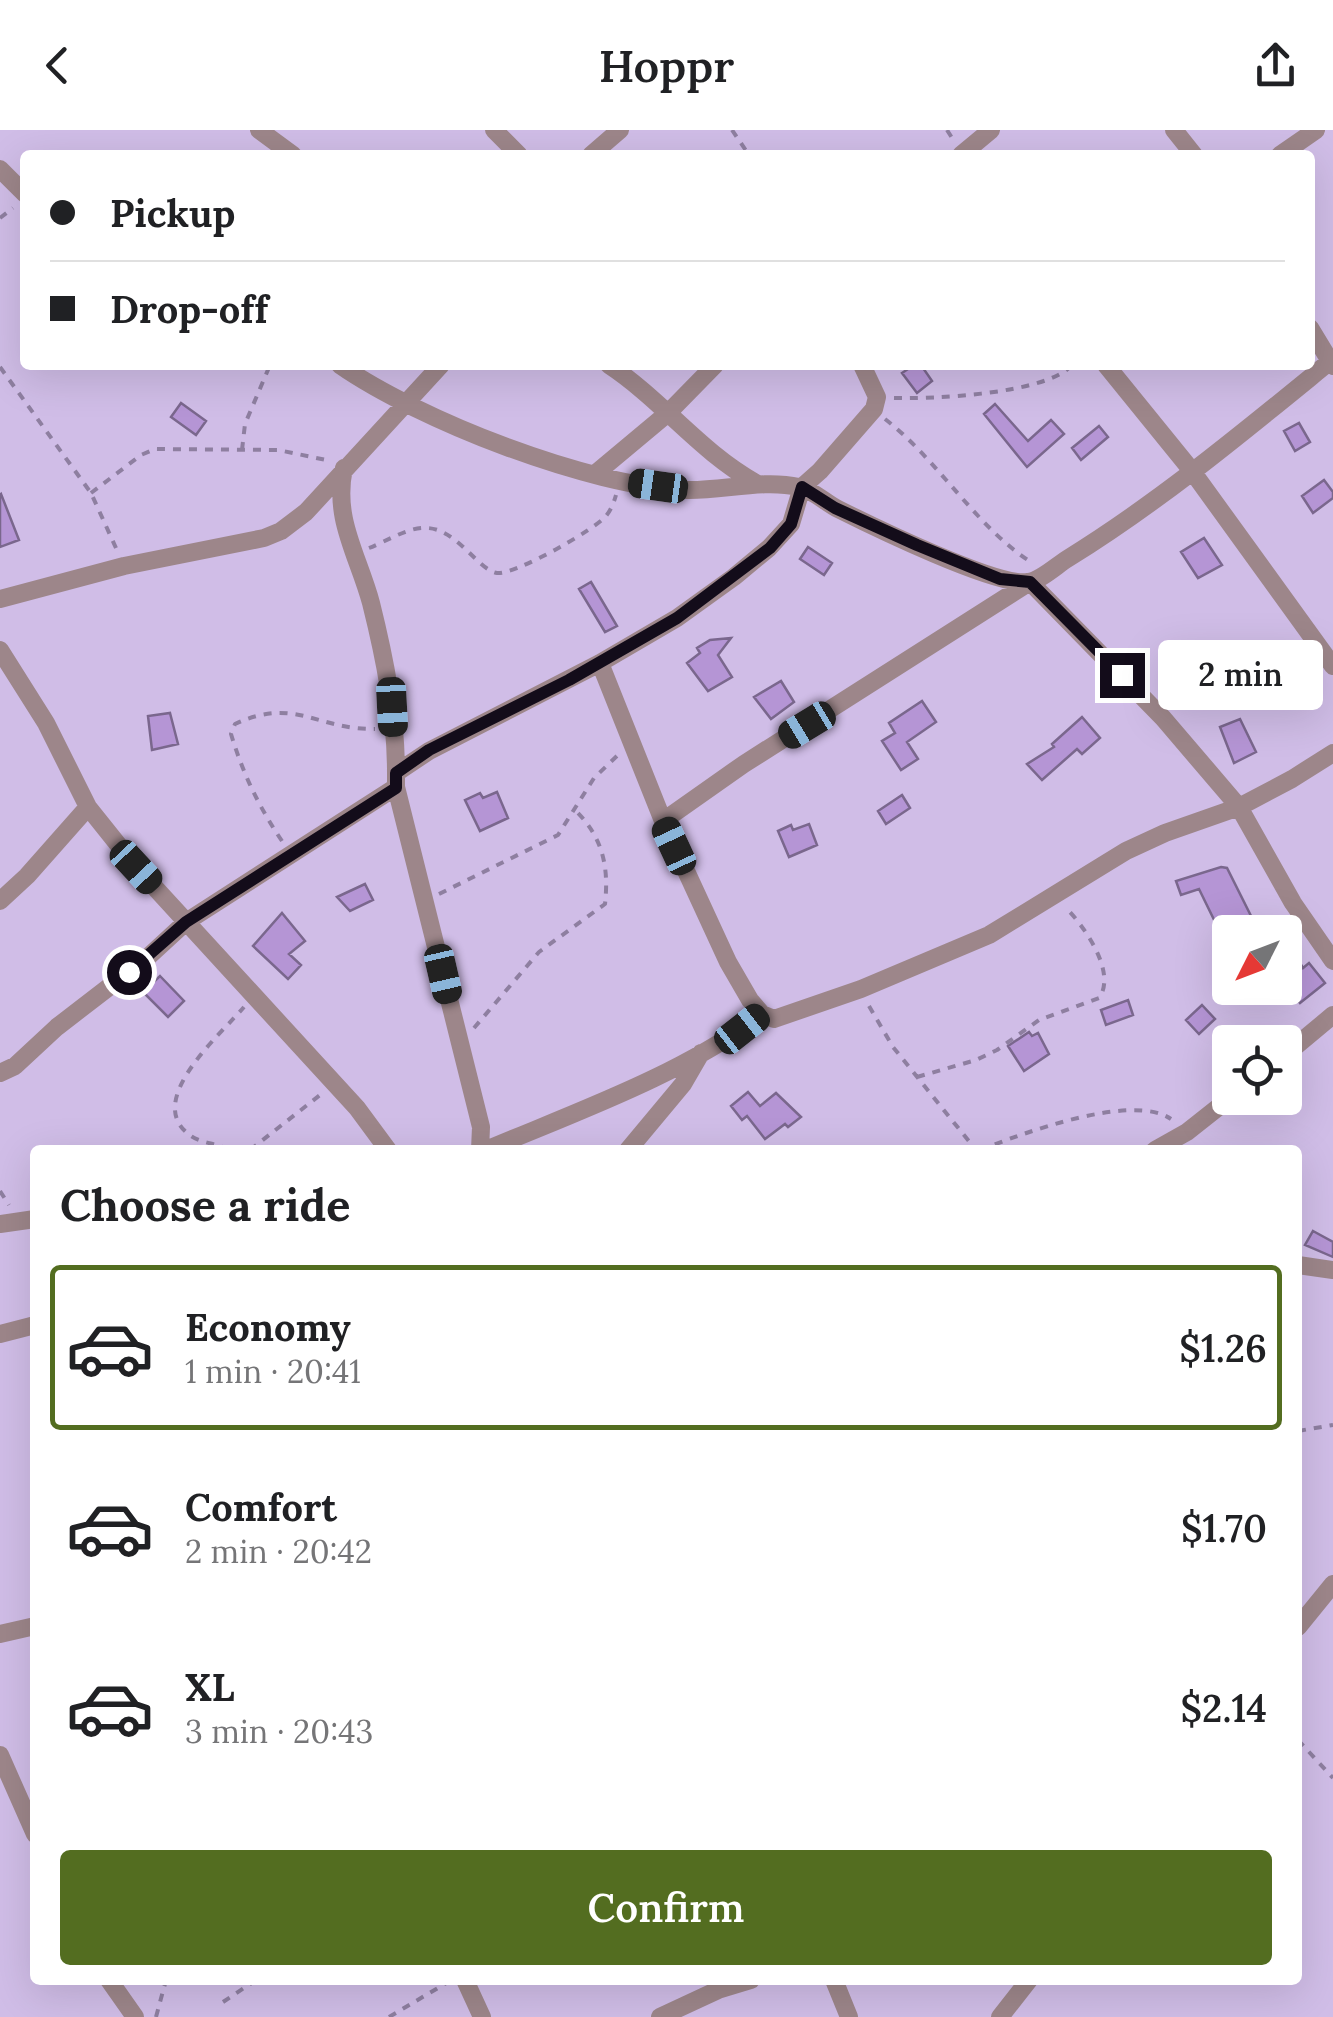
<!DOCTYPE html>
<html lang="en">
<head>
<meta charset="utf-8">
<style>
  body { margin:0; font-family:Lora,serif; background:#f2f2f2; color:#202124; height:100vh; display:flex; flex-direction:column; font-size:38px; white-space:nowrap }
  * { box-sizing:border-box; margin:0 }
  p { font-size:32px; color:#757577 }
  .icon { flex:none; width:55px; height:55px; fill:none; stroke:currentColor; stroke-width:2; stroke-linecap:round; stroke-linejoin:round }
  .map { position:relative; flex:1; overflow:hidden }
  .details { position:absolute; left:30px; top:1015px; width:1272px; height:840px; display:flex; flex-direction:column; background:#fff; border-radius:10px; box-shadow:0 10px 40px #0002 }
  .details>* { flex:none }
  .banner { position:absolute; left:20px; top:20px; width:1295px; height:220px; border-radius:10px; box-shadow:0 10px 40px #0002; display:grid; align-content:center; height:220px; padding:0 30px; background:#fff }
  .needle { width:65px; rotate:228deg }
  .controls { position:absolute; left:1212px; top:785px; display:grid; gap:20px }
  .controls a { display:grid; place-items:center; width:90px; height:90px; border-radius:10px; background:#fff; box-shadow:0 10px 40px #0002; font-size:50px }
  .end { position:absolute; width:45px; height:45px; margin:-22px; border:12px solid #130c1a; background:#fff; box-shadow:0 0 0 5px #fff }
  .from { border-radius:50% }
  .bubble { position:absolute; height:70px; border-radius:10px; background:#fff; box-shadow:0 10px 40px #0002; font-size:32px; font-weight:600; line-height:70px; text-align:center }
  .car { position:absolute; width:30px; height:60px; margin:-30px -15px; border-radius:12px; box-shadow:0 0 8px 2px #0007; background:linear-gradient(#222 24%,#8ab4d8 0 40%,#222 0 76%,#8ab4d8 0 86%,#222 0) }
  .banner b { display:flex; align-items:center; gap:35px; height:95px; font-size:38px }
  .banner b+b { border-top:2px solid #e0e0e0 }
  .banner i { width:25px; height:25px; background:#202124 }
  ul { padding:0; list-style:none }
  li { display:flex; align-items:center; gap:30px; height:165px; margin:0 20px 15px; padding:0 10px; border:5px solid transparent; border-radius:10px }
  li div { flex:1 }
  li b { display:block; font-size:38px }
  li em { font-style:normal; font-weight:600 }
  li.on { border-color:#536d20 }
  li>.icon { width:90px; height:90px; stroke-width:1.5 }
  h2 { padding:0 30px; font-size:45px; line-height:120px }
  .action { display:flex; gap:20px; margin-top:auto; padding:20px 30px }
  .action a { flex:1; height:115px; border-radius:10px; background:#536d20; color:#fff; font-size:40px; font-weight:600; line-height:115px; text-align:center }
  header { display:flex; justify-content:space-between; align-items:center; height:130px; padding:0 30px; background:#fff; font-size:45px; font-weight:600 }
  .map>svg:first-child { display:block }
  .building { fill:#b595d5; stroke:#7a678d; stroke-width:2.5 }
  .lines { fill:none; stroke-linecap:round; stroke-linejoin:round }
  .path { stroke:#8e7fa0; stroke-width:4; stroke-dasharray:8 8; stroke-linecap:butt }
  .minor { stroke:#9d868a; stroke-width:18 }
  .route { stroke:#130c1a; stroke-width:12 }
</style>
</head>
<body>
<header><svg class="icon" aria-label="back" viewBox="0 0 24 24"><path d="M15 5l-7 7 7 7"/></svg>Hoppr<svg class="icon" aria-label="share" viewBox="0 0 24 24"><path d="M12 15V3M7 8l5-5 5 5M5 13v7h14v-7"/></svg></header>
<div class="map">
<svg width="1333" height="1887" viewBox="0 0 1333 1887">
  <rect width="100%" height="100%" fill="#d0bde7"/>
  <path class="building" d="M914,235H921L932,251L917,263L902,243Z
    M181,273L206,291L196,305L171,287Z
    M995,274L1028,311L1051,290L1064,304L1027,337L984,284Z
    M1299,293L1310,312L1295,321L1284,301Z
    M1099,296L1108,307L1081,330L1072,318Z
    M1324,350L1333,362V368L1313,383L1302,366Z
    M1,364L19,410L0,417V365Z
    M1204,408L1222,435L1198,448L1181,422Z
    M808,417L832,433L824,445L800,429Z
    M591,452L617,496L605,502L579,459Z
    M731,508L718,525L732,547L708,561L687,533L700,523L697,518L710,510Z
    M781,551L794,572L771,589L754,567Z
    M922,571L936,592L907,612L918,629L901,640L882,611L895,603L889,593Z
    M170,583L178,614L152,620L148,586Z
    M1082,587L1100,608L1082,624L1077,619L1042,650L1027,634L1054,617L1052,614Z
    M1240,589L1256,622L1234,633L1220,597Z
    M497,662L508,688L480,701L465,670L480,663L483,668Z
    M902,665L910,678L886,694L878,681Z
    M809,694L817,715L789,727L778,701L791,695L793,700Z
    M1221,737L1227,738L1255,794L1251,796L1254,802H1220L1199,759L1181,765L1176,751Z
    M365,754L373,770L350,781L337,767Z
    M282,783L305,811L289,824L301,835L288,849L253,816Z
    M1285,808L1303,838L1309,833L1325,853L1300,873L1285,855Z
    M160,846L184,871L168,887L143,862Z
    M1128,870L1133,885L1106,895L1101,880Z
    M1202,875L1215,889L1199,904L1186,890Z
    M1029,902L1032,906L1038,903L1049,924L1024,941L1008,916Z
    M748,962L760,976L776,963L801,987L788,997L785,994L765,1009L747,986L742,990L731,976Z
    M1313,1101L1333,1112V1127L1305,1115Z"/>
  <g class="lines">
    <path class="path" d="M732,0L749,25
      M947,0L954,11
      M0,88L13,78
      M0,237L91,363L116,418
      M894,268C933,269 1047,264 1072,235
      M885,289C938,330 977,398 1031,432
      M242,320L245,294L270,235
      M91,363L141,325L155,319L278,320L331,331
      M369,418C385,412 410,396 427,398C457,399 478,440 497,443C515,445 594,400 606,386C611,380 614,372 616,365
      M282,711C259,677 243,644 231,604L235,594C295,566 317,600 375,599
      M439,764L558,705L594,648L619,624
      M869,876L893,917L976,1020
      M474,898L539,822L605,774C609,737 603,708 576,681
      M917,947L976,930L997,920L1039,890L1099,868C1117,843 1085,797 1066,778
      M229,1020C215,1012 198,1014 186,1002C147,967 222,903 244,877
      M250,1020L320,965
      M980,1020C1021,1004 1132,962 1171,989
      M0,1061L9,1075
      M1298,1301L1333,1295
      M1298,1610L1333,1648
      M223,1872L256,1850
      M156,1887L166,1850
      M389,1887L448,1852"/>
    <path class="minor" d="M259,0L293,25
      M494,0L519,25
      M1174,0L1194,25
      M591,25L620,0
      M961,25L991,0
      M1280,25L1316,0
      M0,39L25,64
      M1310,198L1333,236
      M340,235C419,290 590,357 686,360C723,361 762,349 799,357C813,360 826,373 838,379C872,396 997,457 1028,452C1040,451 1056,436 1067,429C1161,371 1247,299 1333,229
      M609,235C662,270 700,322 756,353
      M1106,235L1192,341L1333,536
      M344,338C333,389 358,425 371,473C385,529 396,585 396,643
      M595,344L668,283L715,235
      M0,469L124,436L264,408L281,401L306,382L441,235
      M0,520L46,593L88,677L136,737L357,978L388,1020
      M600,533L663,691L728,832L750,870L762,884L774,889L861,859L989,805L1126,721L1165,703L1239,677L1292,649L1333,623
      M663,691L744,634L1030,452L1163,588L1239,677L1293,773L1333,831
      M0,771L27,746L88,677
      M1285,925L1333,885
      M0,943L15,936L57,897L148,827L186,792L396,657
      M480,1020L481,997L396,657V643L429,621L600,533L677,488L734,447L769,418L791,394L802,357L820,341L874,279L877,267L862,235
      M486,1020C576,982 684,944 762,884
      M628,1020L683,954L701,923
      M1155,1020L1187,1002L1230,968
      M0,1094L35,1089
      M1298,1135L1333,1140
      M0,1204L35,1195
      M1298,1497L1333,1454
      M0,1504L35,1496
      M0,1625L35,1704
      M109,1850L135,1887
      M465,1850L482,1887
      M834,1850L849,1887
      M660,1887L718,1860L751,1850
      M1000,1887L1029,1850"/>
  </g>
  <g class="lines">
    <path class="route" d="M129,842L186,792L396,658V643L429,620L569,550L677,488L770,418L791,394L802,357L835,378L917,415L1000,449L1030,452L1122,545"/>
  </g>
</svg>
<div class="controls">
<a><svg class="needle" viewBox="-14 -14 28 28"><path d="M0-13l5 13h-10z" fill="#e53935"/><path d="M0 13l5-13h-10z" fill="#757577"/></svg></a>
<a><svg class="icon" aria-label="locate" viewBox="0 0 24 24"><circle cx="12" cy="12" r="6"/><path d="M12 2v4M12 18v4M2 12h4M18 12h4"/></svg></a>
</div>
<i class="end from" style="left:129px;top:842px"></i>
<i class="end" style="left:1122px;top:545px"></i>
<div class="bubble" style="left:1158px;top:510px;width:165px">2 min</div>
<i class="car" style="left:658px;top:356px;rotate:278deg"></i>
<i class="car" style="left:392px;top:577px;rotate:177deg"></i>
<i class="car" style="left:807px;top:595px;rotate:239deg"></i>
<i class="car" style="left:674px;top:716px;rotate:335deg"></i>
<i class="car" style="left:136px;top:737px;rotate:137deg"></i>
<i class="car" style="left:443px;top:844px;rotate:167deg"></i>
<i class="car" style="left:742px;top:899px;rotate:52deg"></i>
<div class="banner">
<b><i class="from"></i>Pickup</b>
<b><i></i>Drop-off</b>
</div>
<section class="details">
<h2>Choose a ride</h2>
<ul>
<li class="on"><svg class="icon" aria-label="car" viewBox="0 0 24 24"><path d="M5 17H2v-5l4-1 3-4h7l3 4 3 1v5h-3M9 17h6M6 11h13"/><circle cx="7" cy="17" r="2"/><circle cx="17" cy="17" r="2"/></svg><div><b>Economy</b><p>1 min · 20:41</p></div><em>$1.26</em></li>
<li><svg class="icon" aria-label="car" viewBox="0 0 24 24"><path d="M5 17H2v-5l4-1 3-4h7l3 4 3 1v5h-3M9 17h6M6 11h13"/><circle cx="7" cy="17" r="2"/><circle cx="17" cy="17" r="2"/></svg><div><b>Comfort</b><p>2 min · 20:42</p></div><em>$1.70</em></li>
<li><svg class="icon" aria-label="car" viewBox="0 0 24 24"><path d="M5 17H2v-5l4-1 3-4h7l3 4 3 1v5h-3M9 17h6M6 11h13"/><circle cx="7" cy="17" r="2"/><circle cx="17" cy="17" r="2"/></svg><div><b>XL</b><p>3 min · 20:43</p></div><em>$2.14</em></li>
</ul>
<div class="action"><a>Confirm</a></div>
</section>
</div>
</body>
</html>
